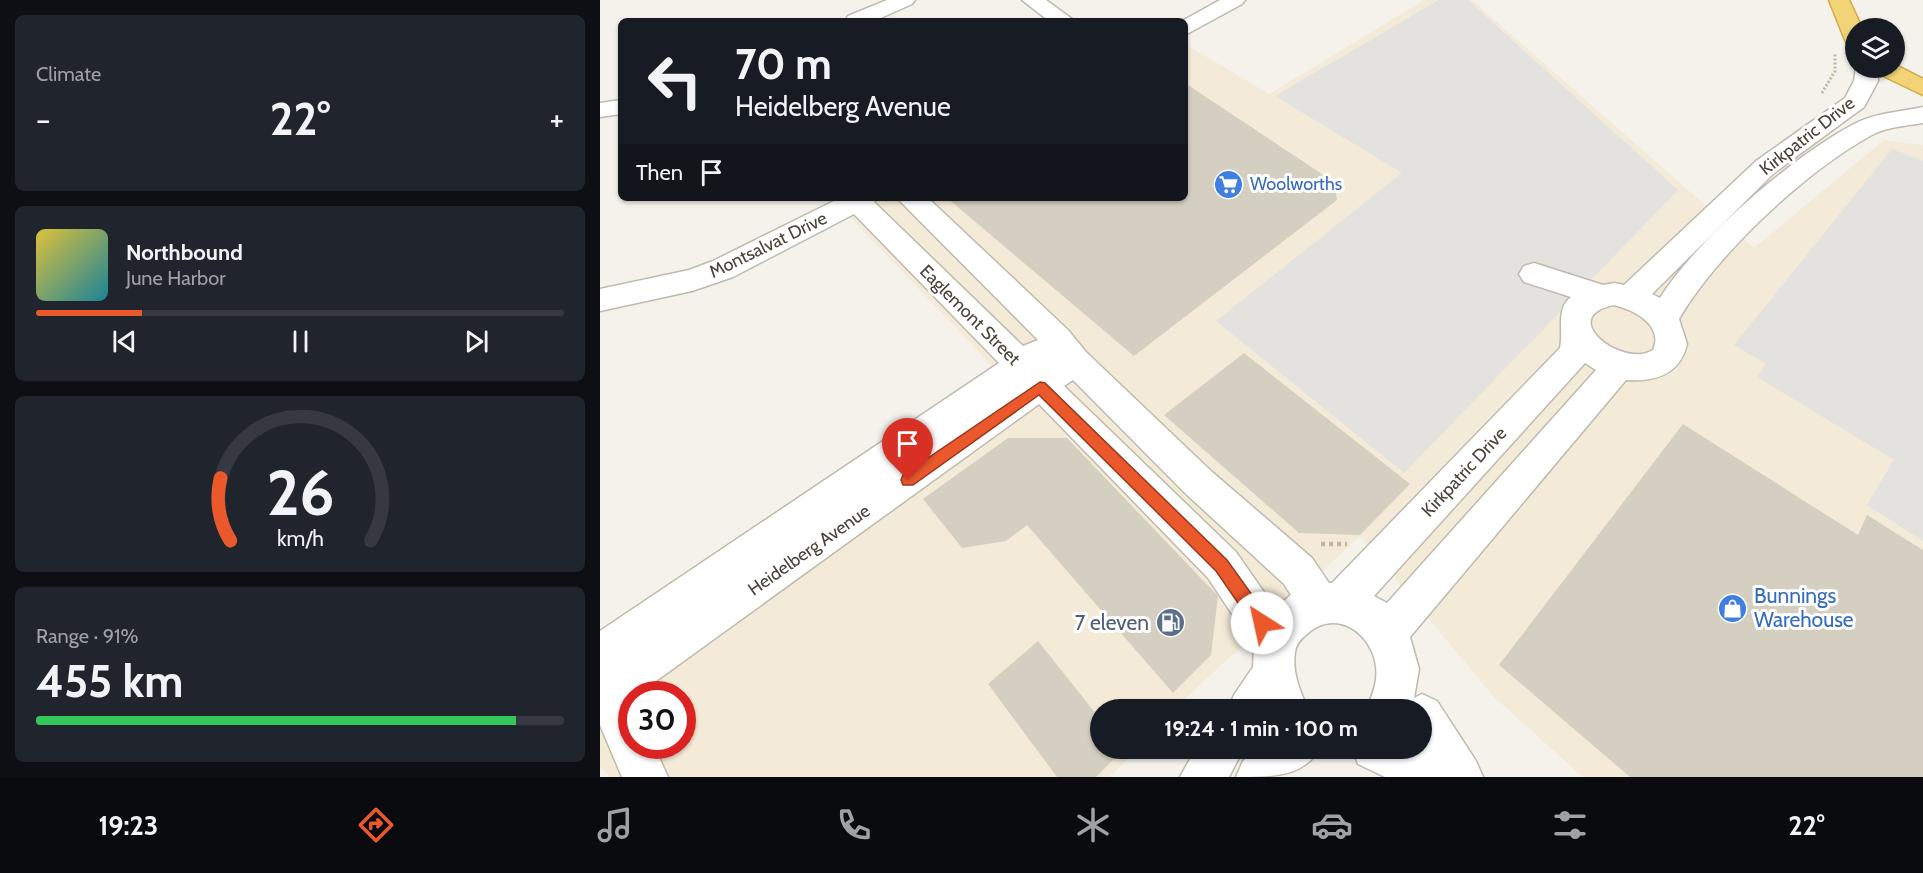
<!DOCTYPE html>
<html lang="en">
<head>
<meta charset="utf-8">
<style>
  :root { --surface:#171b24; --page:#20242c; --text:#f1f3f6; --muted:#9ea1a6; --line:#363941; --accent:#ea582c }
  body { margin:0; font-family:Cabin,sans-serif; background:var(--page); color:var(--text); height:100vh; display:flex; flex-direction:column; font-size:22px; white-space:nowrap }
  * { box-sizing:border-box; margin:0 }
  p { font-size:20px; color:var(--muted) }
  .icon { flex:none; width:33px; height:33px; fill:none; stroke:currentColor; stroke-width:2; stroke-linecap:round; stroke-linejoin:round }
  .map { position:relative; flex:1; overflow:hidden }
  .details { display:flex; flex-direction:column; gap:15px; padding:15px; background:#0d0f14; width:600px }
  .details>* { flex:none }
  .top-card { position:absolute; left:18px; top:18px; width:570px; height:183px; border-radius:9px; box-shadow:0 2px 4px #0004; background:#171b24; color:var(--text); overflow:hidden }
  .fabs { position:absolute; left:1245px; top:18px; display:grid; gap:12px }
  .fabs a { display:grid; place-items:center; width:60px; height:60px; border-radius:50%; background:var(--surface); box-shadow:0 2px 4px #0004; font-size:30px }
  .speed { position:absolute; left:18px; top:681px; display:flex; gap:12px; font-size:30px; font-weight:700; text-align:center }
  .speed>* { display:grid; place-content:center; width:78px; height:78px; border-radius:50%; background:var(--surface); box-shadow:0 2px 4px #0004; line-height:1 }
  .speed .limit { border:9px solid #d22; background:#fff; color:#111 }
  .pin { position:absolute; display:grid; place-items:center; width:51px; height:51px; color:#fff; margin:-62px -26px; border-radius:50% 50% 50% 0; rotate:-45deg; box-shadow:0 0 6px #0007 }
  .pin .icon { rotate:45deg }
  .me { position:absolute; width:66px; margin:-33px; rotate:325deg; stroke-linejoin:round; filter:drop-shadow(0 0 4px #0008) }
  .turn { display:flex; align-items:center; gap:21px; height:126px; padding:0 18px; font-size:27px }
  .turn .icon { width:78px; height:78px; stroke-width:2.5 }
  .turn b { display:block; font-size:42px; line-height:51px }
  .then { display:flex; align-items:center; height:57px; padding:0 18px; background:#0003; gap:12px; font-size:22px }
  .big { font-size:45px; font-weight:700; line-height:1.1 }
  .details .widget { flex:1; display:flex; flex-direction:column; justify-content:center; gap:9px; min-width:0; padding:0 21px; border-radius:9px; background:var(--page) }
  .details .dial { align-items:center; gap:0 }
  .dial svg { height:156px; overflow:visible; fill:none; stroke:var(--line); stroke-width:7; stroke-linecap:round; text-anchor:middle }
  .dial text { fill:var(--text); stroke:none }
  .song { display:flex; align-items:center; gap:18px }
  .cover { width:72px; height:72px; border-radius:9px; background:linear-gradient(135deg,hsl(50 70% 55%),hsl(190 70% 35%)) }
  .played { height:6px; border-radius:3px; background:linear-gradient(90deg,var(--accent) 20%,var(--line) 20%) }
  .keys { display:flex; justify-content:space-around; direction:ltr }
  .heat { display:flex; justify-content:space-between; align-items:center; font-size:33px; direction:ltr }
  .charge { height:9px; border-radius:4px; background:linear-gradient(90deg,#34c759 91%,var(--line) 0) }
  .trip { position:absolute; left:490px; top:699px; width:342px; height:60px; border-radius:30px; background:var(--surface); box-shadow:0 2px 4px #0004; font-weight:700; line-height:60px; text-align:center }
  .menu { display:flex; height:96px; justify-content:space-around; align-items:center; background:#090b0e; color:var(--muted) }
  .menu .icon { width:42px; height:42px }
  .menu .on { color:var(--accent) }
  .menu b { font-size:27px; color:var(--text) }
  main { display:flex; flex:1; min-height:0 }
  .map>svg:first-child { display:block }
  .commercial { fill:#f4ead8; fill-rule:evenodd }
  .parking { fill:#e3e2df }
  .building { fill:#d5cfc1 }
  .lines { fill:none; stroke-linecap:round; stroke-linejoin:round }
  .minor-casing { stroke:#bfbaae; stroke-width:3 }
  .highway-casing { stroke:#d2aa47; stroke-width:3 }
  .path-far1 { stroke:#c0b7a0; stroke-width:3; stroke-dasharray:2 2; stroke-linecap:butt }
  .path { stroke:#c0b7a0; stroke-width:4.5; stroke-dasharray:4 4; stroke-linecap:butt }
  .minor { fill:#fff; fill-rule:evenodd }
  .highway { fill:#f3d377; fill-rule:evenodd }
  .route { fill:#ea582c; stroke:#98391d; stroke-width:1.5 }
  .labels { text-anchor:middle; stroke-width:6; stroke-linejoin:round; paint-order:stroke }
  .street-label { font-size:18px; fill:#484339; stroke:#fff }
  .shop-label { font-size:18px; fill:#366cbe; stroke:#fff; text-anchor:start }
  .near-shop-label { font-size:21px; fill:#366cbe; stroke:#fff; text-anchor:start }
  .near-service-label { font-size:21px; fill:#4e5e75; stroke:#fff; text-anchor:end }
</style>
</head>
<body>
<main>
<section class="details">
<div class="widget"><p>Climate</p>
<div class="heat"><a>−</a><b class="big">22°</b><a>+</a></div>
</div>
<div class="widget">
<div class="song"><i class="cover"></i><div><b>Northbound</b><p>June Harbor</p></div></div>
<div class="played"></div>
<div class="keys"><svg class="icon" aria-label="previous" viewBox="0 0 24 24"><path d="M18 5L8 12l10 7zM5 5v14"/></svg><svg class="icon" aria-label="pause" viewBox="0 0 24 24"><path d="M8 5v14M16 5v14"/></svg><svg class="icon" aria-label="next" viewBox="0 0 24 24"><path d="M6 5l10 7-10 7zM19 5v14"/></svg></div>
</div>
<div class="widget dial"><svg viewBox="0 0 100 80">
<path d="M14 69A42 42 0 1 1 86 69"/>
<path d="M14 69A42 42 0 0 1 9 37" stroke="#ea582c"/>
<text x="50" y="56" font-size="32" font-weight="700">26</text>
<text x="50" y="72" font-size="11">km/h</text>
</svg></div>
<div class="widget"><p>Range · 91%</p><b class="big">455 km</b><div class="charge"></div></div>
</section>
<div class="map">
<svg width="1323" height="777" viewBox="0 0 1323 777">
  <rect width="100%" height="100%" fill="#f4f2eb"/>
  <path class="commercial" d="M 824,0 L 872,0 L 1154,248 L 1284,140 L 1323,145 L 1323,777 L 983,777 L 894,697 L 760,536 L 574,709 L 501,710 L 501,748 L 537,749 L 510,777 L 10,777 L 0,767 L 0,680 L 417,392 L 237,203 L 247,198 L 585,198 L 585,44 L 669,94 ZM 32,694 L 82,694 L 82,746 L 32,746 Z"/>
  <g class="parking">
    <polygon points="839,0 868,0 1078,190 804,473 616,321 802,173 675,96"/>
    <polygon points="1292,149 1323,161 1323,541 1267,505 1294,460 1157,377 1166,364 1134,345"/>
  </g>
  <g class="building">
    <polygon points="585,83 734,182 737,200 534,356 347,198 585,198"/>
    <polygon points="644,353 810,484 760,535 699,533 564,415"/>
    <polygon points="1083,424 1258,535 1267,515 1323,550 1323,777 1030,777 899,665"/>
    <polygon points="408,438 467,438 618,596 611,655 573,693 427,525 406,541 362,548 323,499"/>
    <polygon points="438,641 501,720 501,748 525,748 496,777 457,777 388,684"/>
  </g>
  <g class="lines">
    <defs>
      <g id="minor">
        <polygon points="287,0 315,0 312,4 274,21 245,21 248,16"/>
        <polygon points="422,0 446,0 475,21 449,21"/>
        <polygon points="620,0 645,0 642,4 585,35 585,21 582,21"/>
        <path d="M 1256,67 L 1278,68 L 1278,81 L 1264,107 L 1174,173 L 1052,294 L 1060,298 C 1097,239 1191,158 1252,125 C 1273,113 1300,112 1323,107 L 1323,123 C 1306,126 1285,127 1270,136 C 1204,173 1117,254 1079,319 L 1087,344 C 1080,375 1055,382 1026,380 L 810,637 L 819,669 L 814,698 L 822,694 L 837,701 L 876,761 L 883,777 L 785,777 L 758,764 L 752,748 L 822,748 L 822,710 L 766,710 C 770,700 775,690 776,679 C 781,641 740,604 707,634 C 701,639 696,644 695,652 C 692,674 700,690 708,710 L 628,710 L 634,695 L 653,667 L 654,647 L 608,578 L 439,404 L 38,694 L 32,694 L 32,746 L 54,746 L 68,777 L 22,777 L 0,725 L 0,631 L 399,363 L 254,214 L 133,277 L 92,291 L 0,311 L 0,289 L 89,270 L 113,261 L 240,198 L 277,198 L 274,202 L 423,346 L 438,340 L 297,198 L 328,198 L 468,330 L 486,352 L 611,471 L 712,558 L 729,583 L 732,583 L 960,348 C 964,330 955,310 971,297 L 924,282 L 919,274 L 924,266 L 934,263 L 1003,285 L 1014,283 L 1024,285 L 1156,161 L 1245,98 L 1254,81 ZM 1014,305 C 1034,310 1064,325 1053,350 C 1023,369 955,317 1014,305 ZM 985,363 L 996,370 L 787,603 L 774,596 ZM 473,380 L 585,493 L 684,584 L 691,595 L 675,608 L 636,552 L 464,386 Z"/>
        <polygon points="21,100 21,114 0,117 0,103"/>
        <polygon points="596,748 644,748 629,777 580,777"/>
        <path d="M 660,748 L 720,748 C 704,777 672,777 636,777 L 643,761 Z"/>
      </g>
      <g id="highway">
        <polygon points="1229,0 1249,0 1262,28 1256,28 1256,47 1248,45 1245,40"/>
        <polygon points="1294,64 1323,79 1323,95 1277,73 1273,68 1294,68"/>
      </g>
    </defs>
    <use href="#minor" class="minor-casing"/>
    <use href="#highway" class="highway-casing"/>
    <polyline class="path-far1" points="1222,93 1235,71 1235,53"/>
    <polyline class="path" points="721,544 747,544"/>
    <use href="#minor" class="minor"/>
    <use href="#highway" class="highway"/>
  </g>
  <polygon class="route" points="440,382 445,383 627,560 668,617 670,623 668,629 662,631 656,629 616,571 439,395 313,485 303,485 301,480 303,475"/>
  <defs>
    <symbol id="supermarket-disc" viewBox="-11 -11 22 22"><circle r="9.5" fill="#3f7fe0" stroke="#fff"/><path d="M-6-5.5h2.5l.6 2H6L4.5 2H-2.5L-4.4-4H-6ZM-1.5 3.2a1.3 1.3 0 1 0 .1 0ZM3 3.2a1.3 1.3 0 1 0 .1 0Z" fill="#fff"/></symbol>
    <symbol id="shop-disc" viewBox="-11 -11 22 22"><circle r="9.5" fill="#3f7fe0" stroke="#fff"/><path d="M-5-2.5h2.3a2.7 3.5 0 0 1 5.4 0H5L5.5 6h-11ZM-1.5-2.5h3a1.5 2.3 0 0 0-3 0Z" fill="#fff"/></symbol>
    <symbol id="fuel-disc" viewBox="-11 -11 22 22"><circle r="9.5" fill="#5c6f8a" stroke="#fff"/><path d="M-5.5-6h7V0h2V4h1.3V-2.5L3-4.5l.8-.8L6-3V5H2.5V1h-1V6h-7ZM-4.2-4.7v3.2H.2V-4.7Z" fill="#fff"/></symbol>
  </defs>
  <g fill-rule="evenodd">
    <use href="#supermarket-disc" x="612" y="168" width="33" height="33"/>
    <use href="#shop-disc" x="1116" y="592" width="33" height="33"/>
    <use href="#fuel-disc" x="554" y="606" width="33" height="33"/>
  </g>
  <g class="labels">
    <g class="street-label">
      <text transform="translate(1207 136) rotate(-38)" y="6">Kirkpatric Drive</text>
      <text transform="translate(168 245) rotate(-26)" y="6">Montsalvat Drive</text>
      <text transform="translate(370 315) rotate(45)" y="6">Eaglemont Street</text>
      <text transform="translate(864 472) rotate(-47)" y="6">Kirkpatric Drive</text>
      <text transform="translate(209 550) rotate(-35)" y="6">Heidelberg Avenue</text>
    </g>
    <g class="shop-label">
      <text x="650" y="190">Woolworths</text>
    </g>
    <g class="near-shop-label">
      <text x="1154" y="603">Bunnings<tspan x="1154" dy="24">Warehouse</tspan></text>
    </g>
    <g class="near-service-label">
      <text x="549" y="630">7 eleven</text>
    </g>
  </g>
</svg>
<div class="fabs">
<a><svg class="icon" aria-label="layers" viewBox="0 0 24 24"><path d="M12 4l9 5-9 5-9-5zM3 14l9 5 9-5"/></svg></a>
</div>
<div class="speed"><div class="limit">30</div></div>
<div class="pin" style="left:308px;top:480px;background:#d93025"><svg class="icon" aria-label="arrive" viewBox="0 0 24 24"><path d="M6 21V4h12l-3 4 3 4H6"/></svg></div>
<svg class="me" style="left:662px;top:623px" viewBox="-20 -20 40 40"><circle r="19" fill="#fff"/><path d="M0-13L10 11 0 6-10 11z" fill="#ea582c"/></svg>
<div class="trip">19:24 · 1 min · 100 m</div>
<div class="top-card">
<div class="turn"><svg class="icon" aria-label="left" viewBox="0 0 24 24"><path d="M17 20v-9H6M10 6l-5 5 5 5"/></svg><div><b>70 m</b>Heidelberg Avenue</div></div>
<div class="then">Then<svg class="icon" aria-label="arrive" viewBox="0 0 24 24"><path d="M6 21V4h12l-3 4 3 4H6"/></svg></div>
</div>
</div>
</main>
<nav class="menu">
<b>19:23</b>
<svg class="icon on" aria-label="directions" viewBox="0 0 24 24"><path d="M12 3l9 9-9 9-9-9zM9 14v-3h6M13 9l2 2-2 2"/></svg>
<svg class="icon" aria-label="music" viewBox="0 0 24 24"><path d="M9 18V5l10-2v13"/><circle cx="6" cy="18" r="3"/><circle cx="16" cy="16" r="3"/></svg>
<svg class="icon" aria-label="phone" viewBox="0 0 24 24"><path d="M5 4h4l2 5-3 2q2 4 5 5l2-3 5 2v4C11 20 4 13 5 4z"/></svg>
<svg class="icon" aria-label="climate" viewBox="0 0 24 24"><path d="M12 3v18M4 7l16 10M4 17L20 7"/></svg>
<svg class="icon" aria-label="car" viewBox="0 0 24 24"><path d="M5 17H2v-5l4-1 3-4h7l3 4 3 1v5h-3M9 17h6M6 11h13"/><circle cx="7" cy="17" r="2"/><circle cx="17" cy="17" r="2"/></svg>
<svg class="icon" aria-label="filters" viewBox="0 0 24 24"><path d="M4 7h16M4 17h16"/><circle cx="9" cy="7" r="2"/><circle cx="15" cy="17" r="2"/></svg>
<b>22°</b>
</nav>
</body>
</html>
